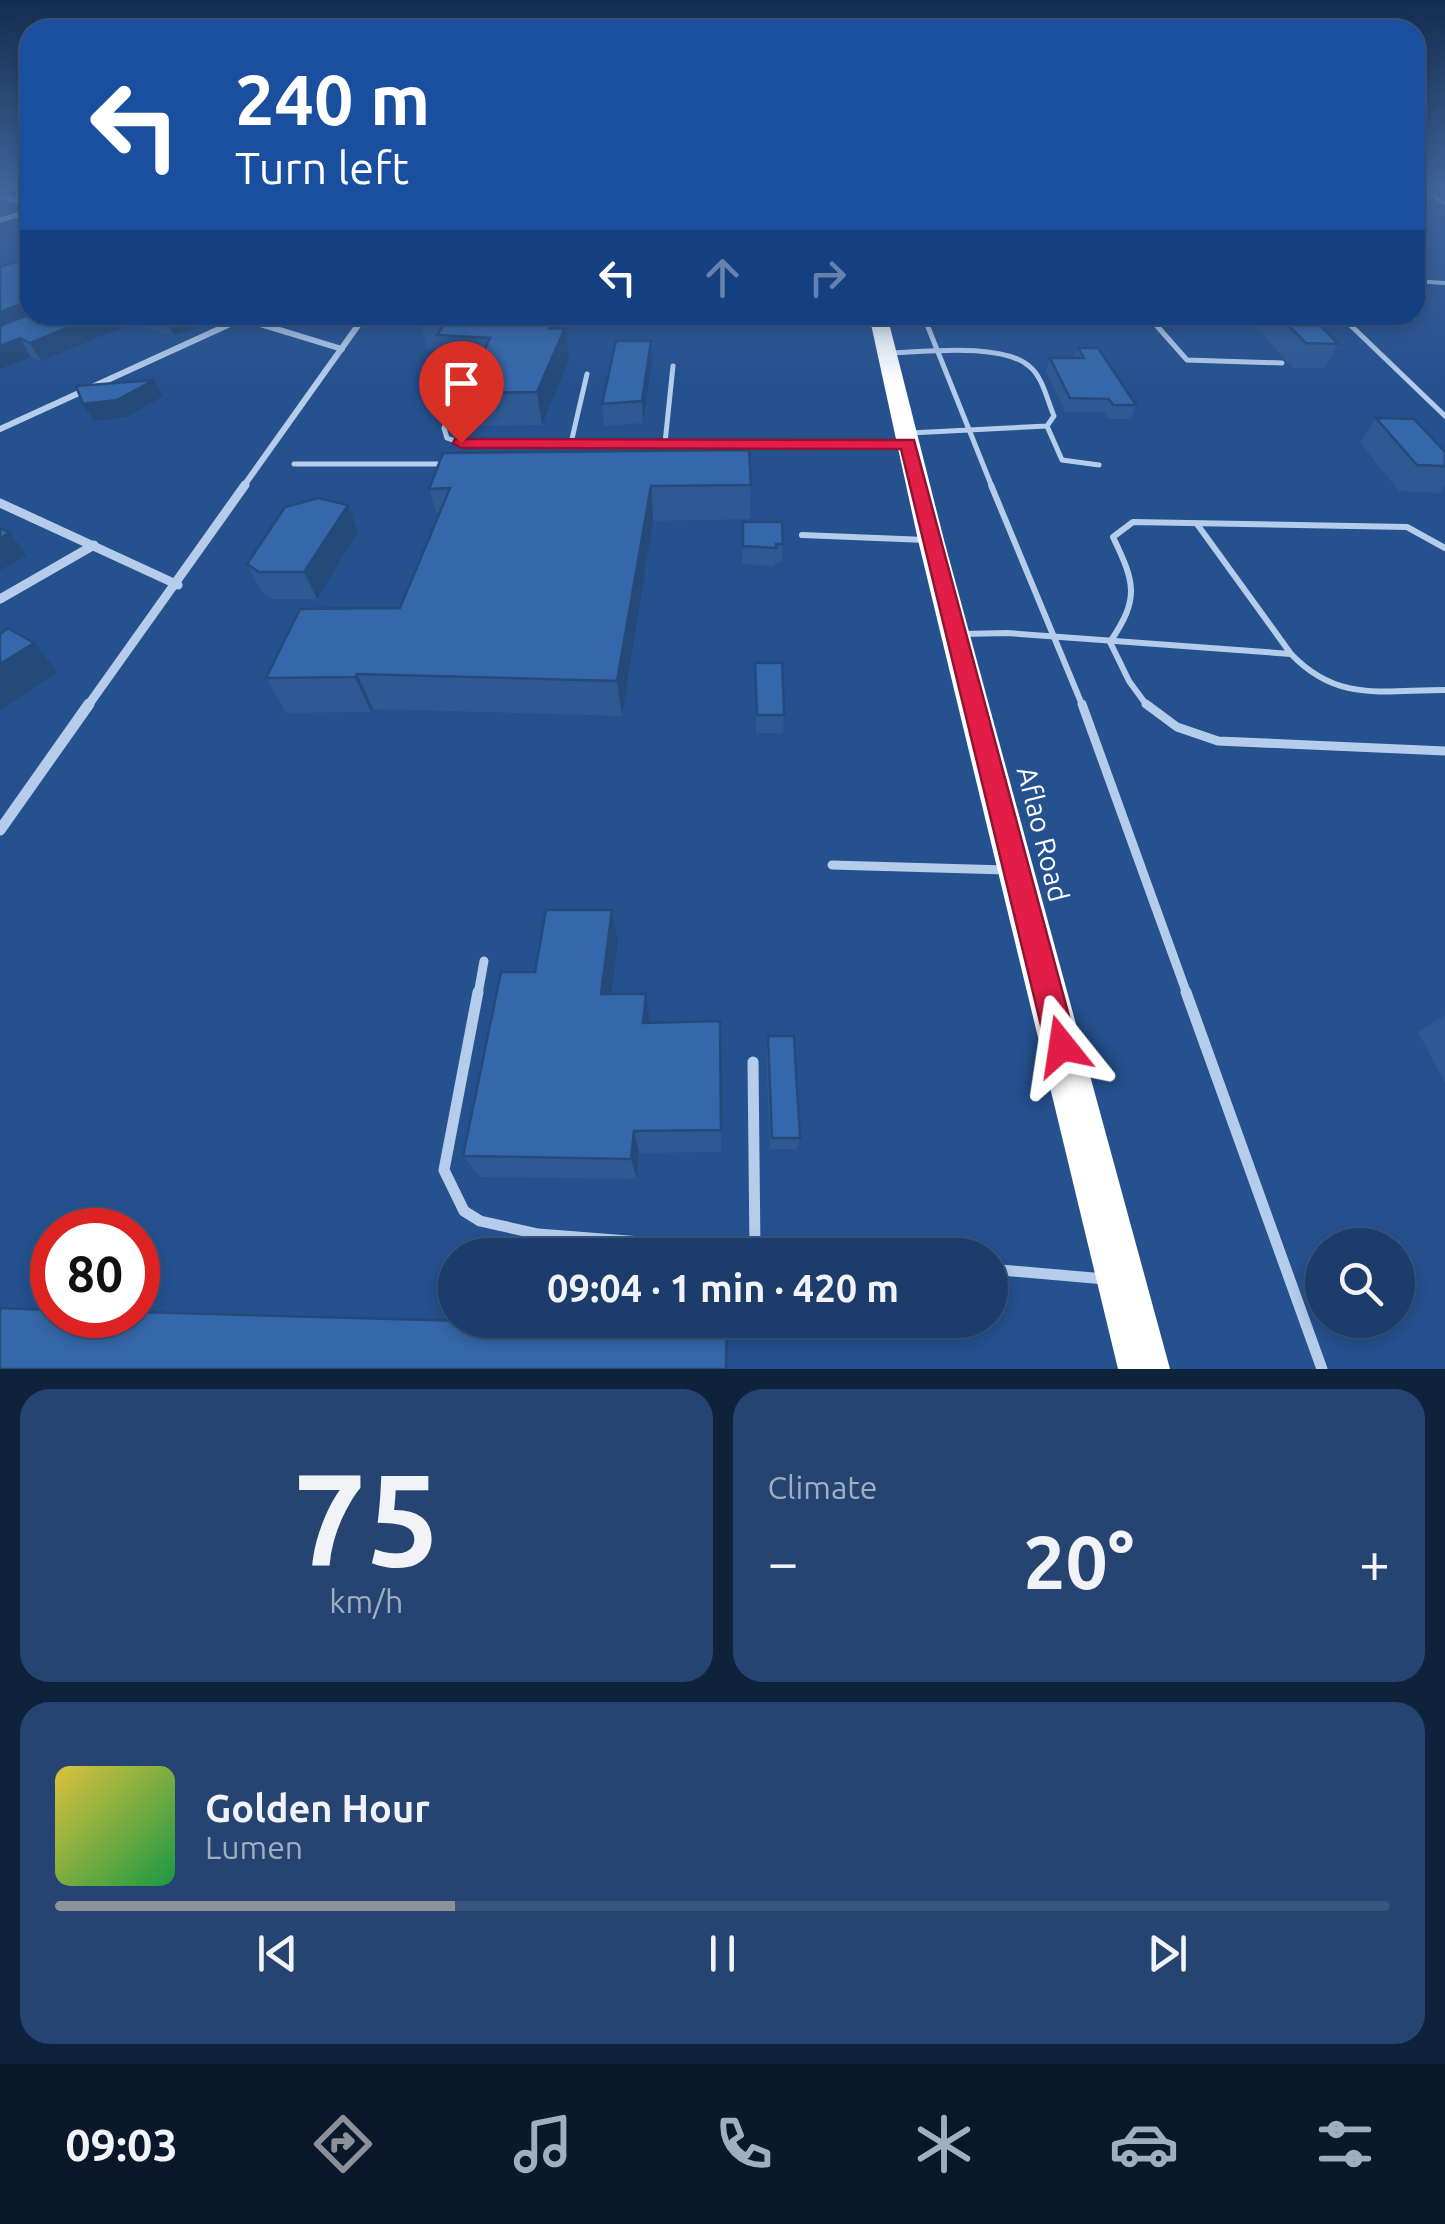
<!DOCTYPE html>
<html lang="en">
<head>
<meta charset="utf-8">
<style>
  :root { --surface:#1c3d6b; --page:#254471; --text:#f1f3f6; --muted:#a0aec1; --line:#3a567e; --accent:#8c9099 }
  body { margin:0; font-family:Ubuntu,sans-serif; background:var(--page); color:var(--text); height:100vh; display:flex; flex-direction:column; font-size:38px; white-space:nowrap }
  * { box-sizing:border-box; margin:0 }
  p { font-size:32px; color:var(--muted) }
  .icon { flex:none; width:55px; height:55px; fill:none; stroke:currentColor; stroke-width:2; stroke-linecap:round; stroke-linejoin:round }
  .map { position:relative; height:1369px; overflow:hidden }
  .details { display:flex; flex-direction:column; gap:20px; padding:20px; background:#0f223b; flex:1 }
  .details>* { flex:none }
  .banner { position:absolute; left:20px; top:20px; width:1405px; height:305px; border-radius:30px; box-shadow:0 5px 15px #0003,0 0 0 2px var(--line); background:#1a4fa0; color:#fff; overflow:hidden }
  .tools { position:absolute; left:1305px; top:1228px; display:grid; gap:20px }
  .tools a { display:grid; place-items:center; width:110px; height:110px; border-radius:50%; background:var(--surface); box-shadow:0 5px 15px #0003,0 0 0 2px var(--line); font-size:50px }
  .speed { position:absolute; left:30px; top:1208px; display:flex; gap:20px; font-size:50px; font-weight:700; text-align:center }
  .speed>* { display:grid; place-content:center; width:130px; height:130px; border-radius:50%; background:var(--surface); box-shadow:0 5px 15px #0003,0 0 0 2px var(--line); line-height:1 }
  .speed .limit { border:15px solid #d22; background:#fff; color:#111 }
  .pin { position:absolute; display:grid; place-items:center; width:85px; height:85px; color:#fff; margin:-102px -42px; border-radius:50% 50% 50% 0; rotate:-45deg; box-shadow:0 0 10px #0007 }
  .pin .icon { rotate:45deg }
  .me { position:absolute; width:110px; margin:-55px; rotate:345deg; stroke-linejoin:round; filter:drop-shadow(0 0 8px #0008) }
  .turn { display:flex; align-items:center; gap:35px; height:210px; padding:0 50px; font-size:45px }
  .turn .icon { width:130px; height:130px; stroke-width:2.5 }
  .turn b { display:block; font-size:70px; line-height:85px }
  .lanes { display:flex; align-items:center; height:95px; padding:0 50px; background:#0003; justify-content:center; gap:50px; direction:ltr }
  .lanes .off { opacity:.35 }
  .big { font-size:75px; font-weight:700; line-height:1.1 }
  .details .widget { flex:1; display:flex; flex-direction:column; justify-content:center; gap:15px; min-width:0; padding:0 35px; border-radius:30px; background:var(--page) }
  .details .dial { align-items:center; gap:0 }
  .dial b { font-size:130px; line-height:1 }
  .song { display:flex; align-items:center; gap:30px }
  .cover { width:120px; height:120px; border-radius:15px; background:linear-gradient(135deg,hsl(50 70% 55%),hsl(140 70% 35%)) }
  .played { height:10px; border-radius:5px; background:linear-gradient(90deg,var(--accent) 30%,var(--line) 30%) }
  .keys { display:flex; justify-content:space-around; direction:ltr }
  .heat { display:flex; justify-content:space-between; align-items:center; font-size:55px; direction:ltr }
  .details .tiles { flex:1; display:grid; gap:20px; grid-template-columns:1fr 1fr }
  .widget:last-child { grid-column:span 2 }
  .trip { position:absolute; left:438px; top:1238px; width:570px; height:100px; border-radius:50px; background:var(--surface); box-shadow:0 5px 15px #0003,0 0 0 2px var(--line); font-weight:700; line-height:100px; text-align:center }
  .menu { display:flex; height:160px; justify-content:space-around; align-items:center; background:#0b182b; color:var(--muted) }
  .menu .icon { width:70px; height:70px }
  .menu .selected { color:var(--accent) }
  .menu b { font-size:45px; color:var(--text) }
  .map>svg:first-child { display:block }
  .lines { fill:none; stroke-linecap:round; stroke-linejoin:round }
  .lane-far4 { stroke:#b5cdeb; stroke-width:4 }
  .lane-far3 { stroke:#b5cdeb; stroke-width:5 }
  .lane-far2 { stroke:#b5cdeb; stroke-width:6 }
  .lane-far1 { stroke:#b5cdeb; stroke-width:9 }
  .lane { stroke:#b5cdeb; stroke-width:11 }
  .street-far3 { stroke:#b5cdeb; stroke-width:5 }
  .street-far2 { stroke:#b5cdeb; stroke-width:6 }
  .street-far1 { stroke:#b5cdeb; stroke-width:9 }
  .street { stroke:#b5cdeb; stroke-width:11 }
  .highway { fill:#fff; fill-rule:evenodd }
  .wall { fill:#2e5993 }
  .shaded-wall { fill:#254978 }
  .building { fill:#3568ab; stroke:#254978; stroke-width:2.5 }
  .route { fill:#e11d48; stroke:#92132f; stroke-width:2.5 }
  .labels { text-anchor:middle; stroke-width:10; stroke-linejoin:round; paint-order:stroke }
  .street-label { font-size:28px; fill:#fff; stroke:#25518f }
</style>
</head>
<body>
<div class="map">
<svg width="1445" height="1369" viewBox="0 0 1445 1369">
  <rect width="100%" height="100%" fill="#25518f"/>
  <g class="lines">
    <g class="lane-far4">
      <polyline points="1424,190 1445,203"/>
      <polyline points="1415,281 1445,283"/>
      <polyline points="923,315 925,320"/>
      <polyline points="1107,315 1268,317"/>
      <polyline points="1147,315 1151,320"/>
      <polyline points="1302,317 1345,320"/>
    </g>
    <g class="lane-far3">
      <polyline points="924,317 992,487"/>
      <polyline points="1149,317 1187,360 1282,363"/>
      <polyline points="1342,317 1445,416"/>
      <path d="M 887,353 C 923,352 1001,342 1029,366 C 1043,377 1047,400 1054,416 L 1047,426 L 910,433"/>
      <polyline points="465,378 444,428 447,438 461,443 906,444"/>
      <polyline points="1047,426 1062,460 1099,465"/>
      <polyline points="571,443 587,374"/>
      <polyline points="665,443 673,366"/>
      <polyline points="294,464 447,464"/>
    </g>
    <g class="lane-far2">
      <polyline points="991,485 1083,707"/>
      <polyline points="802,535 926,540"/>
      <polyline points="962,634 1007,633 1291,654 1197,524"/>
      <path d="M 1291,654 C 1338,703 1383,690 1445,690"/>
      <path d="M 1148,707 L 1129,681 L 1110,642 C 1140,598 1135,583 1113,537 L 1133,522 L 1407,527 L 1445,548"/>
    </g>
    <g class="lane-far1">
      <polyline points="1082,704 1187,994"/>
      <polyline points="1146,704 1177,727 1218,741 1445,751"/>
      <polyline points="832,865 1006,870"/>
      <polyline points="478,994 484,961"/>
    </g>
    <g class="lane">
      <polyline points="478,992 444,1170 464,1211 480,1221 538,1234 809,1255"/>
      <polyline points="1186,992 1322,1369"/>
      <polyline points="753,1062 755,1251"/>
      <polyline points="990,1269 1105,1279"/>
    </g>
    <g class="street-far3">
      <polyline points="0,196 30,204"/>
      <polyline points="0,220 30,211"/>
      <polyline points="230,315 245,320"/>
      <polyline points="363,320 366,315"/>
    </g>
    <g class="street-far2">
      <polyline points="237,317 342,349"/>
      <polyline points="0,429 241,319"/>
      <polyline points="243,487 364,317"/>
    </g>
    <g class="street-far1">
      <polyline points="0,503 178,585"/>
      <polyline points="0,599 94,545"/>
      <polyline points="87,707 245,485"/>
    </g>
    <polyline class="street" points="0,830 89,704"/>
    <polygon class="highway" points="869,315 887,315 944,540 1170,1369 1118,1369 918,540"/>
  </g>
  <g class="wall">
    <polygon points="30,315 212,315 215,320 174,336 131,324 41,361 31,357 0,369"/>
    <polygon points="274,315 318,315 304,323"/>
    <polygon points="567,315 563,328 569,360 542,425 472,426 464,393 475,369 445,367 441,349 427,349 419,318"/>
    <polygon points="1260,315 1310,315 1338,344 1325,368 1293,368 1255,326"/>
    <polygon points="651,341 652,362 643,423 604,426 602,404"/>
    <polygon points="1078,348 1136,405 1131,419 1108,419 1104,412 1065,412 1046,371 1050,358 1074,358"/>
    <polygon points="1376,418 1445,452 1445,485 1439,493 1399,491 1360,443"/>
    <polygon points="751,485 750,519 653,521 622,716 373,709 371,712 286,713 266,678 400,608 438,518 429,489"/>
    <polygon points="743,522 783,544 782,562 775,562 775,566 742,564"/>
    <polygon points="358,532 317,599 273,599 261,591 247,564"/>
    <polygon points="755,663 784,715 783,733 756,733"/>
    <polygon points="612,910 618,941 611,994 650,1022 720,1021 721,1152 639,1153 637,1179 480,1177 463,1156 535,972"/>
    <polygon points="1445,1015 1445,1083 1418,1032"/>
    <polygon points="768,1036 800,1138 797,1149 770,1149 766,1050"/>
    <polygon points="645,1320 792,1320 789,1328 645,1326"/>
  </g>
  <g class="shaded-wall">
    <polygon points="30,300 30,315 0,334 0,312"/>
    <polygon points="100,315 127,315 131,324 41,361 30,343"/>
    <polygon points="175,315 212,315 215,320 174,336 166,319"/>
    <polygon points="301,315 318,315 304,323"/>
    <polygon points="553,315 567,315 560,339 565,328 569,360 542,425 537,392 549,329"/>
    <polygon points="20,338 31,357 0,369 0,346"/>
    <polygon points="651,341 652,362 643,423 642,401"/>
    <polygon points="154,380 163,396 127,417 94,421 83,404"/>
    <polygon points="651,486 653,521 622,716 617,681"/>
    <polygon points="348,505 358,532 317,599 304,572"/>
    <polygon points="10,533 27,556 0,570 0,538"/>
    <polygon points="34,643 58,672 0,710 0,664"/>
    <polygon points="357,674 373,709 371,712 355,677"/>
    <polygon points="612,910 618,941 608,1021 601,994"/>
    <polygon points="646,994 650,1022 643,1023"/>
    <polygon points="634,1131 639,1153 637,1179 631,1159"/>
  </g>
  <g class="building">
    <polygon points="30,257 30,300 0,312 0,267"/>
    <polygon points="30,314 30,315 100,315 30,343 20,338 0,346 0,326"/>
    <polygon points="153,315 175,315 166,319"/>
    <polygon points="420,315 553,315 549,329 565,328 537,392 464,393 490,338 437,335 450,316 419,318"/>
    <polygon points="1278,315 1310,315 1338,344 1306,343"/>
    <polygon points="616,341 651,341 642,401 602,404"/>
    <polygon points="1078,348 1098,348 1136,405 1113,405 1109,399 1070,398 1050,358 1084,358"/>
    <polygon points="154,380 117,400 83,404 76,386"/>
    <polygon points="1376,418 1414,419 1445,452 1445,466 1417,465"/>
    <polygon points="749,450 751,485 651,486 617,681 357,674 355,677 266,678 300,609 400,608 450,488 429,489 443,453"/>
    <polygon points="318,498 348,505 304,572 259,572 247,564 285,507"/>
    <polygon points="743,522 782,522 783,544 776,544 776,548 743,546"/>
    <polygon points="0,528 10,533 0,538"/>
    <polygon points="8,628 34,643 0,664 0,634"/>
    <polygon points="755,663 782,663 784,715 757,715"/>
    <polygon points="546,910 612,910 601,994 646,994 643,1023 720,1021 721,1130 634,1131 631,1159 463,1156 501,972 535,972"/>
    <polygon points="768,1036 794,1036 800,1138 772,1138"/>
    <polygon points="0,1308 52,1310 52,1315 138,1315 138,1312 645,1326 645,1320 727,1320 726,1369 0,1369"/>
  </g>
  <linearGradient id="sky" x2="0" y2="1"><stop stop-color="#142d4f"/><stop offset="0.5" stop-color="#40659b"/><stop offset="1" stop-color="#40659b" stop-opacity="0"/></linearGradient>
  <rect width="1445" height="382" fill="url(#sky)"/>
  <polygon class="route" points="455,439 914,440 1077,1046 1073,1057 1062,1062 1050,1057 1046,1046 901,449 461,448 453,443"/>
  <g class="labels">
    <g class="street-label">
      <text transform="translate(1043 834) rotate(76)" y="10">Aflao Road</text>
    </g>
  </g>
</svg>
<div class="tools">
<a><svg class="icon" aria-label="search" viewBox="0 0 24 24"><circle cx="10" cy="10" r="6"/><path d="M15 15l6 6"/></svg></a>
</div>
<div class="speed"><div class="limit">80</div></div>
<div class="pin" style="left:461px;top:443px;background:#d93025"><svg class="icon" aria-label="arrive" viewBox="0 0 24 24"><path d="M6 21V4h12l-3 4 3 4H6"/></svg></div>
<svg class="me" style="left:1062px;top:1046px" viewBox="-20 -20 40 40"><path d="M0-17L14 15 0 8-14 15z" fill="#e11d48" stroke="#fff" stroke-width="4"/></svg>
<div class="trip">09:04 · 1 min · 420 m</div>
<div class="banner">
<div class="turn"><svg class="icon" aria-label="left" viewBox="0 0 24 24"><path d="M17 20v-9H6M10 6l-5 5 5 5"/></svg><div><b>240 m</b>Turn left</div></div>
<div class="lanes"><svg class="icon" aria-label="left" viewBox="0 0 24 24"><path d="M17 20v-9H6M10 6l-5 5 5 5"/></svg><svg class="icon off" aria-label="ahead" viewBox="0 0 24 24"><path d="M12 20V5M6 11l6-6 6 6"/></svg><svg class="icon off" aria-label="right" viewBox="0 0 24 24"><path d="M7 20v-9h11M14 6l5 5-5 5"/></svg></div>
</div>
</div>
<section class="details">
<div class="tiles">
<div class="widget dial"><b>75</b><p>km/h</p></div>
<div class="widget"><p>Climate</p>
<div class="heat"><a>−</a><b class="big">20°</b><a>+</a></div>
</div>
<div class="widget">
<div class="song"><i class="cover"></i><div><b>Golden Hour</b><p>Lumen</p></div></div>
<div class="played"></div>
<div class="keys"><svg class="icon" aria-label="previous" viewBox="0 0 24 24"><path d="M18 5L8 12l10 7zM5 5v14"/></svg><svg class="icon" aria-label="pause" viewBox="0 0 24 24"><path d="M8 5v14M16 5v14"/></svg><svg class="icon" aria-label="next" viewBox="0 0 24 24"><path d="M6 5l10 7-10 7zM19 5v14"/></svg></div>
</div>
</div>
</section>
<nav class="menu">
<b>09:03</b>
<svg class="icon selected" aria-label="directions" viewBox="0 0 24 24"><path d="M12 3l9 9-9 9-9-9zM9 14v-3h6M13 9l2 2-2 2"/></svg>
<svg class="icon" aria-label="music" viewBox="0 0 24 24"><path d="M9 18V5l10-2v13"/><circle cx="6" cy="18" r="3"/><circle cx="16" cy="16" r="3"/></svg>
<svg class="icon" aria-label="phone" viewBox="0 0 24 24"><path d="M5 4h4l2 5-3 2q2 4 5 5l2-3 5 2v4C11 20 4 13 5 4z"/></svg>
<svg class="icon" aria-label="climate" viewBox="0 0 24 24"><path d="M12 3v18M4 7l16 10M4 17L20 7"/></svg>
<svg class="icon" aria-label="car" viewBox="0 0 24 24"><path d="M5 17H2v-5l4-1 3-4h7l3 4 3 1v5h-3M9 17h6M6 11h13"/><circle cx="7" cy="17" r="2"/><circle cx="17" cy="17" r="2"/></svg>
<svg class="icon" aria-label="filters" viewBox="0 0 24 24"><path d="M4 7h16M4 17h16"/><circle cx="9" cy="7" r="2"/><circle cx="15" cy="17" r="2"/></svg>
</nav>
</body>
</html>
